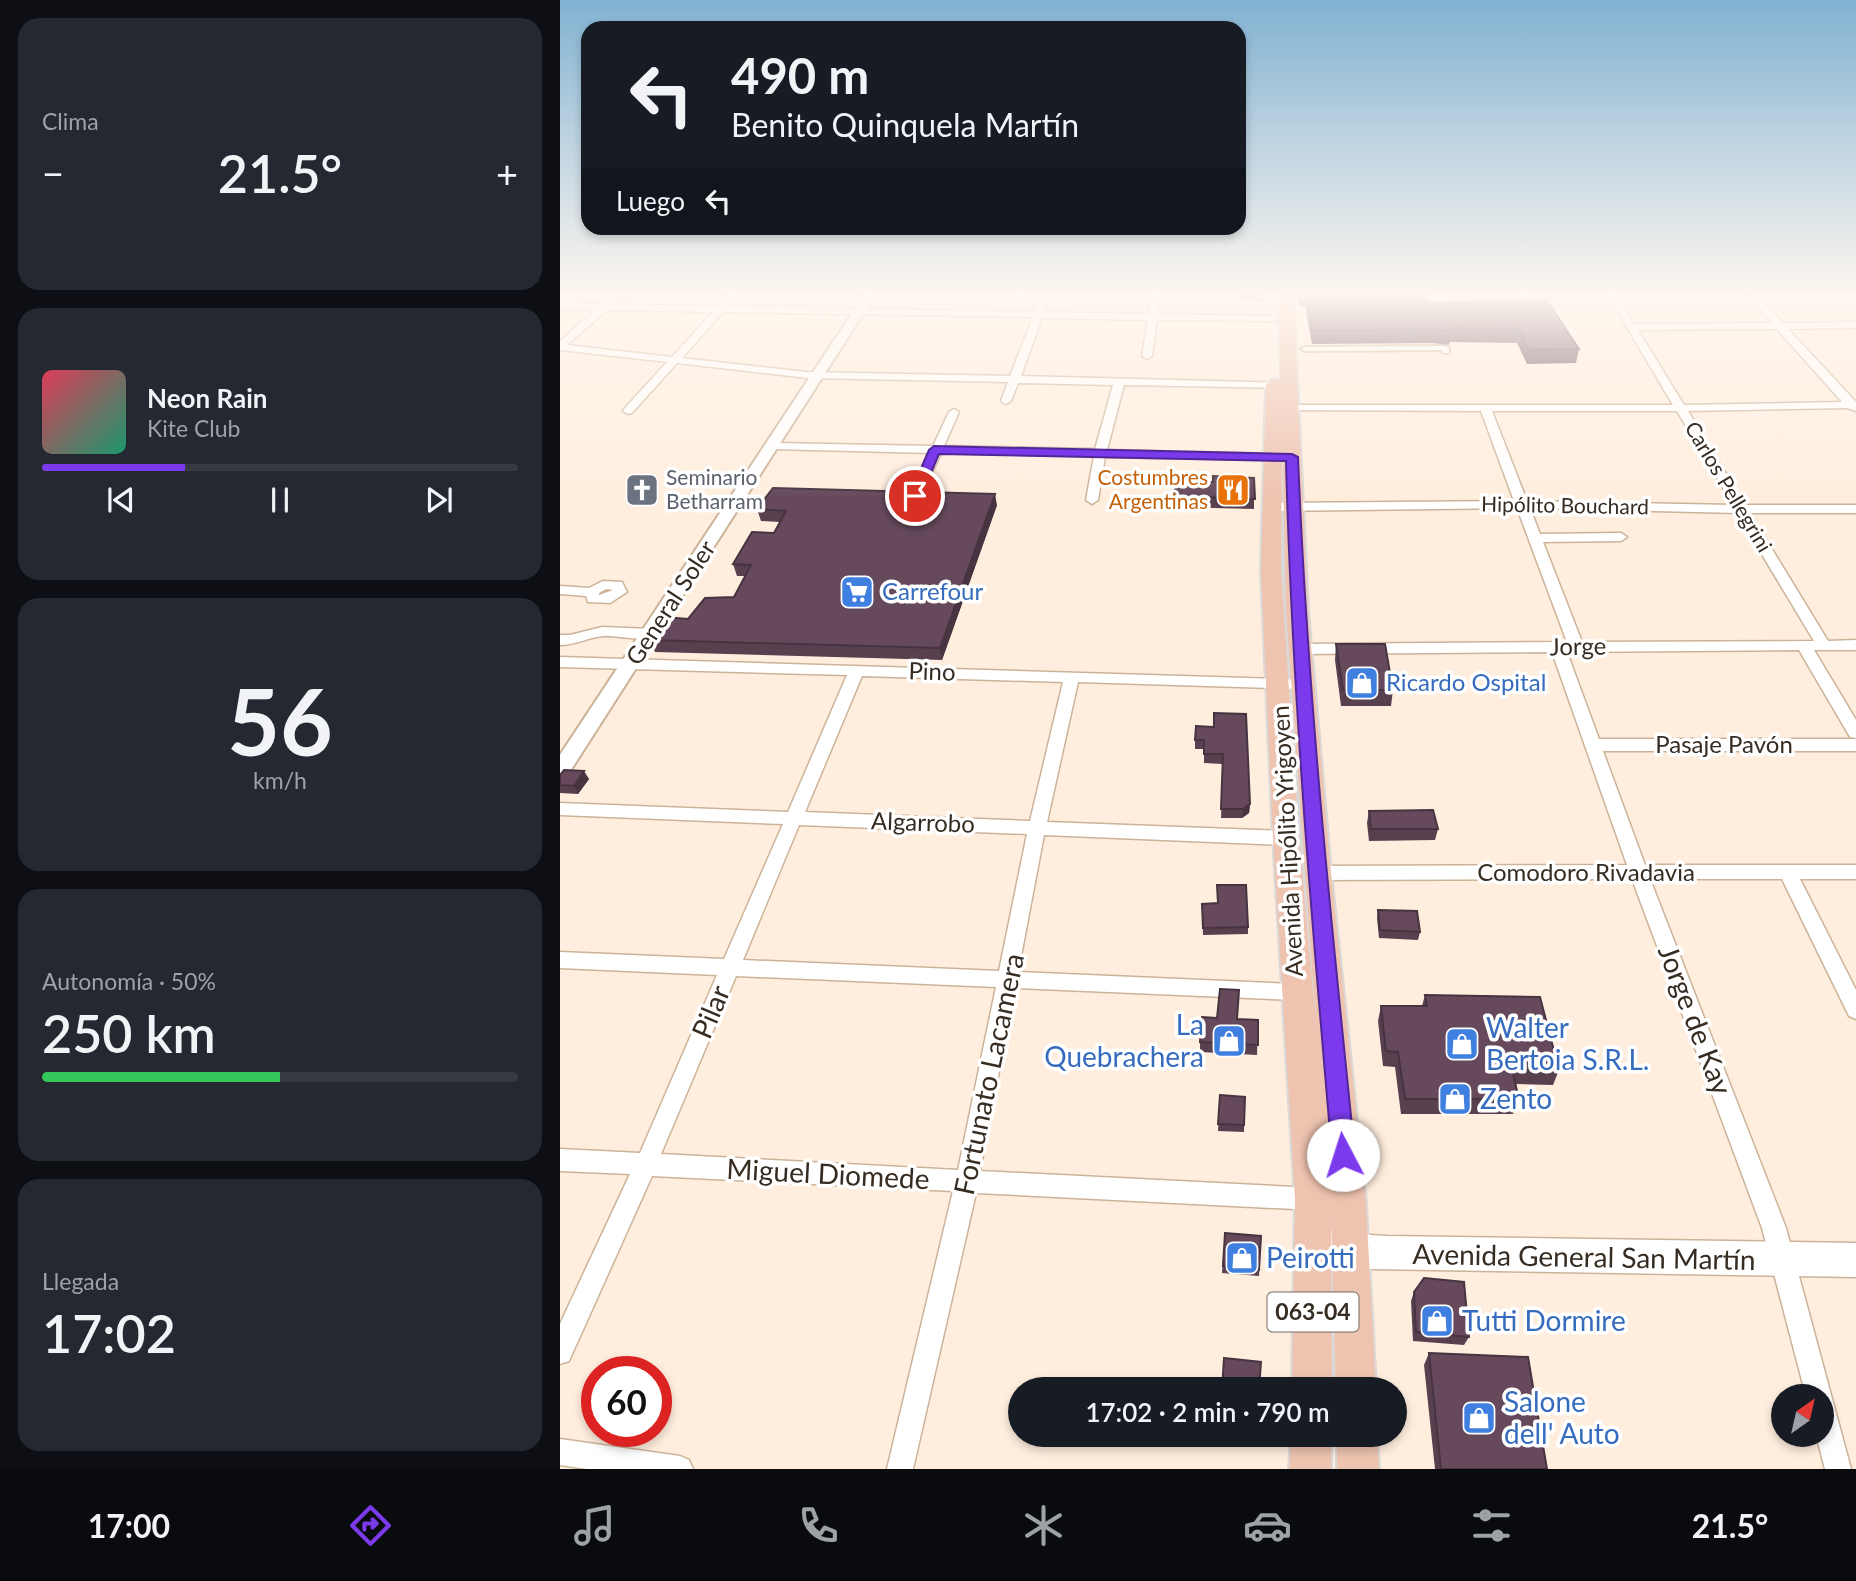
<!DOCTYPE html>
<html lang="es">
<head>
<meta charset="utf-8">
<style>
  :root { --surface:#171b24; --page:#242831; --text:#f1f3f6; --muted:#9ea1a6; --line:#363941; --accent:#7c3aed }
  body { margin:0; font-family:Lato,sans-serif; background:var(--page); color:var(--text); height:100vh; display:flex; flex-direction:column; font-size:26px; white-space:nowrap }
  * { box-sizing:border-box; margin:0 }
  p { font-size:23px; color:var(--muted) }
  .icon { flex:none; width:38px; height:38px; fill:none; stroke:currentColor; stroke-width:2; stroke-linecap:round; stroke-linejoin:round }
  .map { position:relative; flex:1; overflow:hidden }
  .details { display:flex; flex-direction:column; gap:18px; padding:18px; background:#0d0f14; width:560px }
  .details>* { flex:none }
  .guide { position:absolute; left:21px; top:21px; width:665px; height:214px; border-radius:21px; box-shadow:0 4px 10px #0003; background:#171b24; color:var(--text); overflow:hidden }
  .needle { width:46px; rotate:34deg }
  .fabs { position:absolute; left:1211px; top:1384px; display:grid; gap:14px }
  .fabs a { display:grid; place-items:center; width:63px; height:63px; border-radius:50%; background:var(--surface); box-shadow:0 4px 10px #0003; font-size:35px }
  .speed { position:absolute; left:21px; top:1356px; display:flex; gap:14px; font-size:35px; font-weight:700; text-align:center }
  .speed>* { display:grid; place-content:center; width:91px; height:91px; border-radius:50%; background:var(--surface); box-shadow:0 4px 10px #0003; line-height:1 }
  .speed .limit { border:10px solid #d22; background:#fff; color:#111 }
  .pin { position:absolute; display:grid; place-items:center; width:60px; height:60px; color:#fff; margin:-30px; border:4px solid #fff; border-radius:50%; box-shadow:0 2px 7px #0007 }
  .me { position:absolute; width:77px; margin:-38px; rotate:355deg; stroke-linejoin:round; filter:drop-shadow(0 0 5px #0008) }
  .turn { display:flex; align-items:center; gap:24px; height:147px; padding:0 35px; font-size:32px }
  .turn .icon { width:91px; height:91px; stroke-width:2.5 }
  .turn b { display:block; font-size:49px; line-height:60px }
  .then { display:flex; align-items:center; height:66px; padding:0 35px; background:#0003; gap:14px; font-size:26px }
  .big { font-size:52px; font-weight:600; line-height:1.1 }
  .details .card { flex:1; display:flex; flex-direction:column; justify-content:center; gap:10px; min-width:0; padding:0 24px; border-radius:21px; background:var(--page) }
  .details .dial { align-items:center; gap:0 }
  .dial b { font-size:91px; line-height:1 }
  .song { display:flex; align-items:center; gap:21px }
  .cover { width:84px; height:84px; border-radius:10px; background:linear-gradient(135deg,hsl(350 70% 55%),hsl(160 70% 35%)) }
  .played { height:7px; border-radius:4px; background:linear-gradient(90deg,var(--accent) 30%,var(--line) 30%) }
  .keys { display:flex; justify-content:space-around; direction:ltr }
  .heat { display:flex; justify-content:space-between; align-items:center; font-size:38px; direction:ltr }
  .charge { height:10px; border-radius:5px; background:linear-gradient(90deg,#34c759 50%,var(--line) 0) }
  .trip { position:absolute; left:448px; top:1377px; width:399px; height:70px; border-radius:35px; background:var(--surface); box-shadow:0 4px 10px #0003; font-weight:600; line-height:70px; text-align:center }
  .tabs { display:flex; height:112px; justify-content:space-around; align-items:center; background:#090b0e; color:var(--muted) }
  .tabs .icon { width:49px; height:49px }
  .tabs .on { color:var(--accent) }
  .tabs b { font-size:32px; color:var(--text) }
  main { display:flex; flex:1; min-height:0 }
  .map>svg:first-child { display:block }
  .lines { fill:none; stroke-linecap:round; stroke-linejoin:round }
  .pedestrian-casing { stroke:#ccb398; stroke-width:4 }
  .minor-casing { stroke:#ccb398; stroke-width:3 }
  .tertiary-casing { stroke:#ccb398; stroke-width:4 }
  .secondary-casing { stroke:#ccb398; stroke-width:3 }
  .primary-casing { stroke:#dbd9d7; stroke-width:4 }
  .pedestrian { fill:#fff; fill-rule:evenodd }
  .minor { fill:#fff; fill-rule:evenodd }
  .tertiary { fill:#fff; fill-rule:evenodd }
  .secondary { fill:#fff; fill-rule:evenodd }
  .primary { fill:#eec3b0; fill-rule:evenodd }
  .wall { fill:#58404f }
  .shaded-wall { fill:#473440 }
  .building { fill:#664a5c; stroke:#473440; stroke-width:2 }
  .route { fill:#7c3aed; stroke:#51269a; stroke-width:2 }
  .labels { text-anchor:middle; stroke-width:7; stroke-linejoin:round; paint-order:stroke }
  .far-worship-label { font-size:21px; fill:#5b616d; stroke:#fff; text-anchor:start }
  .far-food-label { font-size:21px; fill:#c56008; stroke:#fff; text-anchor:end }
  .far-street-label { font-size:21px; fill:#362c22; stroke:#fff }
  .shield { fill:#fff; stroke:#726b64; stroke-width:2 }
  .shield-label { font-size:23px; font-weight:bold; fill:#362c22 }
  .shop-label { font-size:24px; fill:#366cbe; stroke:#fff; text-anchor:start }
  .street-label { font-size:24px; fill:#362c22; stroke:#fff }
  .near-street-label { font-size:28px; fill:#362c22; stroke:#fff }
  .near-shop-label { font-size:28px; fill:#366cbe; stroke:#fff; text-anchor:start }
</style>
</head>
<body>
<main>
<section class="details">
<div class="card"><p>Clima</p>
<div class="heat"><a>−</a><b class="big">21.5°</b><a>+</a></div>
</div>
<div class="card">
<div class="song"><i class="cover"></i><div><b>Neon Rain</b><p>Kite Club</p></div></div>
<div class="played"></div>
<div class="keys"><svg class="icon" aria-label="previous" viewBox="0 0 24 24"><path d="M18 5L8 12l10 7zM5 5v14"/></svg><svg class="icon" aria-label="pause" viewBox="0 0 24 24"><path d="M8 5v14M16 5v14"/></svg><svg class="icon" aria-label="next" viewBox="0 0 24 24"><path d="M6 5l10 7-10 7zM19 5v14"/></svg></div>
</div>
<div class="card dial"><b>56</b><p>km/h</p></div>
<div class="card"><p>Autonomía · 50%</p><b class="big">250 km</b><div class="charge"></div></div>
<div class="card"><p>Llegada</p><b class="big">17:02</b></div>
</section>
<div class="map">
<svg width="1296" height="1469" viewBox="0 0 1296 1469">
  <rect width="100%" height="100%" fill="#ffeede"/>
  <g class="lines">
    <defs>
      <polygon id="pedestrian" points="885,346 889,348 889,353 883,353 882,350 745,351 741,349 745,347"/>
      <g id="minor">
        <path d="M 55,292 L 65,292 L 53,304 L 158,306 L 171,292 L 180,292 L 168,306 L 475,312 L 482,292 L 491,292 L 484,312 L 589,314 L 592,292 L 602,292 L 598,314 L 712,316 L 717,319 L 715,321 L 597,320 L 592,356 L 587,359 L 582,356 L 588,320 L 482,318 L 461,376 L 731,383 L 732,385 L 727,388 L 564,385 L 547,450 L 726,454 L 732,457 L 726,460 L 545,457 L 538,500 L 532,504 L 526,500 L 534,456 L 381,453 L 361,496 L 355,500 L 349,496 L 369,453 L 214,449 L 208,446 L 214,443 L 373,446 L 389,412 L 394,409 L 399,412 L 384,446 L 535,449 L 553,385 L 458,383 L 451,401 L 446,404 L 441,401 L 448,382 L 247,378 L 117,363 L 72,413 L 68,414 L 63,411 L 64,409 L 107,362 L 0,350 L 0,341 L 36,309 L 0,309 L 0,303 L 42,304 ZM 47,310 L 153,312 L 112,357 L 7,345 ZM 163,312 L 473,317 L 450,376 L 247,372 L 122,358 Z"/>
        <polygon points="890,292 899,292 901,307 895,307"/>
        <path d="M 1046,292 L 1055,292 L 1074,324 L 1212,323 L 1186,292 L 1195,292 L 1223,323 L 1296,322 L 1296,328 L 1228,329 L 1296,402 L 1296,411 L 1287,408 L 1128,411 L 1185,505 L 1296,505 L 1296,513 L 1190,513 L 1268,641 L 1296,640 L 1296,650 L 1254,650 L 1296,720 L 1296,738 L 1290,737 L 1239,650 L 1007,652 L 1039,739 L 1296,739 L 1296,751 L 1043,751 L 1085,865 L 1296,865 L 1296,879 L 1240,879 L 1296,990 L 1296,1019 L 1289,1016 L 1222,879 L 1090,879 L 1226,1228 L 1291,1469 L 1265,1469 L 1256,1435 L 1262,1435 L 1262,1396 L 1246,1396 L 1202,1228 L 1072,879 L 757,880 L 751,878 L 748,873 L 751,868 L 757,866 L 1067,865 L 992,652 L 741,654 L 734,649 L 741,644 L 1007,642 L 957,508 L 713,511 L 707,507 L 713,503 L 954,501 L 921,411 L 730,410 L 726,409 L 726,405 L 1113,405 ZM 1217,329 L 1282,402 L 1124,405 L 1078,330 ZM 932,411 L 1117,411 L 1173,505 L 967,501 ZM 970,508 L 1177,513 L 1254,641 L 1022,642 L 983,542 L 1061,541 L 1067,537 L 1061,533 L 980,534 Z"/>
        <path d="M 43,581 L 62,582 L 67,592 L 50,603 L 28,602 L 26,596 L 0,594 L 0,586 L 29,588 ZM 46,589 L 53,590 L 39,595 L 39,593 Z"/>
        <path d="M 42,627 L 92,629 L 99,633 C 88,644 60,635 44,636 C 29,637 16,645 0,645 L 0,635 L 10,635 Z"/>
        <path d="M 0,657 L 749,680 L 752,684 L 744,689 L 518,682 L 487,822 L 726,831 L 732,833 L 735,838 L 732,843 L 726,845 L 484,835 L 458,972 L 736,984 L 743,986 L 746,992 L 743,998 L 736,1000 L 455,988 L 420,1171 L 754,1188 L 762,1191 L 765,1199 L 762,1207 L 754,1210 L 416,1193 L 353,1469 L 327,1469 L 393,1191 L 92,1176 L 9,1361 L 0,1364 L 0,1324 L 70,1174 L 0,1171 L 0,1149 L 80,1153 L 157,975 L 0,968 L 0,952 L 164,959 L 223,824 L 0,815 L 0,803 L 228,812 L 287,675 L 0,667 ZM 302,676 L 503,682 L 470,821 L 245,812 ZM 239,825 L 467,834 L 439,971 L 183,960 ZM 176,976 L 436,987 L 398,1170 L 101,1154 Z"/>
        <polygon points="0,1439 120,1456 129,1460 133,1469 27,1469 0,1465"/>
      </g>
      <polygon id="tertiary" points="306,292 317,292 7,776 0,778 0,755"/>
      <polygon id="secondary" points="779,1225 811,1235 827,1236 1296,1243 1296,1277 811,1269 767,1254 762,1242 767,1230"/>
      <g id="primary">
        <path d="M 719,292 L 733,292 L 748,610 L 771,873 L 806,1204 L 816,1390 L 776,1390 L 771,1216 L 772,1390 L 732,1390 L 735,1199 L 713,838 L 701,571 L 706,384 L 714,379 L 721,382 ZM 722,429 L 726,610 L 757,1036 L 739,838 L 721,571 Z"/>
        <polygon points="731,1435 771,1435 771,1469 729,1469"/>
        <polygon points="777,1435 817,1435 819,1469 777,1469"/>
      </g>
    </defs>
    <use href="#pedestrian" class="pedestrian-casing"/>
    <use href="#minor" class="minor-casing"/>
    <use href="#tertiary" class="tertiary-casing"/>
    <use href="#secondary" class="secondary-casing"/>
    <use href="#primary" class="primary-casing"/>
    <use href="#pedestrian" class="pedestrian"/>
    <use href="#minor" class="minor"/>
    <use href="#tertiary" class="tertiary"/>
    <use href="#secondary" class="secondary"/>
    <use href="#primary" class="primary"/>
  </g>
  <g class="wall">
    <polygon points="680,292 703,292 703,301 680,300"/>
    <polygon points="738,292 865,292 868,303 986,299 1019,349 1016,363 967,364 957,343 890,342 889,345 873,343 752,344 745,306 739,306"/>
    <polygon points="694,478 694,509 614,507 614,496 653,482"/>
    <polygon points="437,505 382,660 95,652 90,640 128,619 174,597 185,576 177,576 173,564 214,533 220,522 201,521 197,509"/>
    <polygon points="776,644 833,690 831,706 781,706 775,660"/>
    <polygon points="654,727 690,804 689,813 682,818 661,818 663,764 644,763 644,749 635,749 635,740"/>
    <polygon points="0,775 29,779 18,794 0,793"/>
    <polygon points="809,811 878,829 875,840 809,841 807,823"/>
    <polygon points="642,904 688,927 688,934 643,935"/>
    <polygon points="818,910 860,932 858,940 819,938 817,918"/>
    <polygon points="865,995 999,1070 993,1085 956,1084 959,1099 953,1114 841,1114 835,1067 823,1066 818,1021 821,1006 862,1006"/>
    <polygon points="677,1019 698,1020 697,1055 640,1052 640,1042"/>
    <polygon points="660,1095 685,1097 684,1132 658,1131"/>
    <polygon points="665,1233 701,1236 699,1276 662,1273"/>
    <polygon points="854,1292 909,1337 904,1345 853,1341 851,1301"/>
    <polygon points="869,1353 987,1469 875,1469 864,1365"/>
  </g>
  <g class="shaded-wall">
    <polygon points="435,494 437,505 382,660 380,648"/>
    <polygon points="24,771 29,779 18,794 14,786"/>
    <polygon points="690,804 689,813 682,818 683,809"/>
  </g>
  <g class="building">
    <polygon points="740,292 865,292 868,303 986,299 1019,349 969,350 959,329 892,328 891,332 875,329 753,331 746,294 740,293"/>
    <polygon points="653,476 694,478 695,499 614,496 616,481 653,482"/>
    <polygon points="213,488 435,494 380,648 90,640 104,617 128,619 145,598 174,597 191,565 173,564 192,532 214,533 226,511 197,509"/>
    <polygon points="776,644 825,644 833,690 783,690"/>
    <polygon points="654,713 686,714 690,804 683,809 661,809 663,754 644,754 644,740 635,740 636,726 654,727"/>
    <polygon points="4,770 24,771 14,786 0,785 0,775"/>
    <polygon points="873,810 878,829 811,829 809,811"/>
    <polygon points="657,885 686,885 688,927 643,928 642,904 658,903"/>
    <polygon points="818,910 857,911 860,932 820,930"/>
    <polygon points="660,989 679,990 677,1019 698,1020 698,1045 640,1042 642,1017 657,1018"/>
    <polygon points="865,995 980,997 999,1070 952,1070 959,1099 845,1099 838,1052 826,1051 821,1006 867,1006"/>
    <polygon points="660,1095 685,1097 684,1125 658,1124"/>
    <polygon points="665,1233 701,1236 699,1270 663,1266"/>
    <polygon points="864,1278 904,1282 909,1337 856,1332 854,1292"/>
    <polygon points="869,1353 968,1357 987,1469 881,1469"/>
    <polygon points="664,1358 701,1362 699,1390 662,1390"/>
  </g>
  <linearGradient id="sky" x2="0" y2="1"><stop stop-color="#81b2d2"/><stop offset="0.59" stop-color="#fff7f0"/><stop offset="1" stop-color="#fff7f0" stop-opacity="0"/></linearGradient>
  <rect width="1296" height="498" fill="url(#sky)"/>
  <path class="route" d="M 374,446 L 732,454 L 738,457 C 747,690 771,922 795,1155 L 791,1162 L 783,1165 L 776,1162 L 772,1155 C 752,923 732,693 726,461 L 379,454 L 361,496 L 355,500 L 350,499 L 349,496 L 369,450 Z"/>
  <defs>
    <symbol id="church-square" viewBox="-11 -11 22 22"><rect x="-9" y="-9" width="18" height="18" rx="4" fill="#6b7280" stroke="#fff"/><path d="M-1.2-6h2.4v3.5h3.3v2.4h-3.3V6h-2.4V-.1h-3.3v-2.4h3.3Z" fill="#fff"/></symbol>
    <symbol id="restaurant-square" viewBox="-11 -11 22 22"><rect x="-9" y="-9" width="18" height="18" rx="4" fill="#e8710a" stroke="#fff"/><path d="M-5-6h1v4h1v-4h1v4h1v-4h1v5L-1.5 .5V6h-2V.5L-5-1ZM5-6V6H3V1.5H1.5Q1.5-4 5-6Z" fill="#fff"/></symbol>
    <symbol id="supermarket-square" viewBox="-11 -11 22 22"><rect x="-9" y="-9" width="18" height="18" rx="4" fill="#3f7fe0" stroke="#fff"/><path d="M-6-5.5h2.5l.6 2H6L4.5 2H-2.5L-4.4-4H-6ZM-1.5 3.2a1.3 1.3 0 1 0 .1 0ZM3 3.2a1.3 1.3 0 1 0 .1 0Z" fill="#fff"/></symbol>
    <symbol id="shop-square" viewBox="-11 -11 22 22"><rect x="-9" y="-9" width="18" height="18" rx="4" fill="#3f7fe0" stroke="#fff"/><path d="M-5-2.5h2.3a2.7 3.5 0 0 1 5.4 0H5L5.5 6h-11ZM-1.5-2.5h3a1.5 2.3 0 0 0-3 0Z" fill="#fff"/></symbol>
  </defs>
  <g fill-rule="evenodd">
    <use href="#church-square" x="63" y="471" width="38" height="38"/>
    <use href="#restaurant-square" x="654" y="471" width="38" height="38"/>
    <use href="#supermarket-square" x="278" y="573" width="38" height="38"/>
    <use href="#shop-square" x="783" y="664" width="38" height="38"/>
    <use href="#shop-square" x="650" y="1022" width="38" height="38"/>
    <use href="#shop-square" x="883" y="1025" width="38" height="38"/>
    <use href="#shop-square" x="876" y="1080" width="38" height="38"/>
    <use href="#shop-square" x="663" y="1239" width="38" height="38"/>
    <use href="#shop-square" x="858" y="1302" width="38" height="38"/>
    <use href="#shop-square" x="900" y="1399" width="38" height="38"/>
  </g>
  <g class="labels">
    <g class="far-worship-label">
      <text x="106" y="485">Seminario<tspan x="106" dy="24">Betharram</tspan></text>
    </g>
    <g class="far-food-label">
      <text x="648" y="485">Costumbres<tspan x="648" dy="24">Argentinas</tspan></text>
    </g>
    <g class="far-street-label">
      <text transform="translate(1168 487) rotate(59)" y="7">Carlos Pellegrini</text>
      <text transform="translate(1005 506) rotate(1)" y="7">Hipólito Bouchard</text>
    </g>
    <rect class="shield" x="707.5" y="1292.5" width="91" height="39" rx="5"/>
    <g class="shield-label">
      <text x="753" y="1320">063-04</text>
    </g>
    <g class="shop-label">
      <text x="322" y="600">Carrefour</text>
      <text x="826" y="691">Ricardo Ospital</text>
    </g>
    <g class="street-label">
      <text transform="translate(111 603) rotate(-57)" y="8">General Soler</text>
      <text transform="translate(1018 647) rotate(-1)" y="8">Jorge</text>
      <text transform="translate(372 672) rotate(2)" y="8">Pino</text>
      <text x="1164" y="753">Pasaje Pavón</text>
      <text transform="translate(363 823) rotate(2)" y="8">Algarrobo</text>
      <text transform="translate(728 841) rotate(-93)" y="8">Avenida Hipólito Yrigoyen</text>
      <text x="1026" y="881">Comodoro Rivadavia</text>
    </g>
    <g class="near-street-label">
      <text transform="translate(151 1012) rotate(-67)" y="10">Pilar</text>
      <text transform="translate(1135 1020) rotate(69)" y="10">Jorge de Kay</text>
      <text transform="translate(429 1074) rotate(-78)" y="10">Fortunato Lacamera</text>
      <text transform="translate(268 1174) rotate(3)" y="10">Miguel Diomede</text>
      <text transform="translate(1024 1257) rotate(1)" y="10">Avenida General San Martín</text>
    </g>
    <g class="near-shop-label">
      <text x="644" y="1035" text-anchor="end">La<tspan x="644" dy="32">Quebrachera</tspan></text>
      <text x="926" y="1038">Walter<tspan x="926" dy="32">Bertoia S.R.L.</tspan></text>
      <text x="920" y="1109">Zento</text>
      <text x="706" y="1268">Peirotti</text>
      <text x="902" y="1331">Tutti Dormire</text>
      <text x="944" y="1412">Salone<tspan x="944" dy="32">dell' Auto</tspan></text>
    </g>
  </g>
</svg>
<div class="fabs">
<a><svg class="needle" viewBox="-14 -14 28 28"><path d="M0-13l5 13h-10z" fill="#e53935"/><path d="M0 13l5-13h-10z" fill="#9ea1a6"/></svg></a>
</div>
<div class="speed"><div class="limit">60</div></div>
<div class="pin" style="left:355px;top:496px;background:#d93025"><svg class="icon" aria-label="arrive" viewBox="0 0 24 24"><path d="M6 21V4h12l-3 4 3 4H6"/></svg></div>
<svg class="me" style="left:783px;top:1155px" viewBox="-20 -20 40 40"><circle r="19" fill="#fff"/><path d="M0-13L10 11 0 6-10 11z" fill="#7c3aed"/></svg>
<div class="trip">17:02 · 2 min · 790 m</div>
<div class="guide">
<div class="turn"><svg class="icon" aria-label="left" viewBox="0 0 24 24"><path d="M17 20v-9H6M10 6l-5 5 5 5"/></svg><div><b>490 m</b>Benito Quinquela Martín</div></div>
<div class="then">Luego<svg class="icon" aria-label="left" viewBox="0 0 24 24"><path d="M17 20v-9H6M10 6l-5 5 5 5"/></svg></div>
</div>
</div>
</main>
<nav class="tabs">
<b>17:00</b>
<svg class="icon on" aria-label="directions" viewBox="0 0 24 24"><path d="M12 3l9 9-9 9-9-9zM9 14v-3h6M13 9l2 2-2 2"/></svg>
<svg class="icon" aria-label="music" viewBox="0 0 24 24"><path d="M9 18V5l10-2v13"/><circle cx="6" cy="18" r="3"/><circle cx="16" cy="16" r="3"/></svg>
<svg class="icon" aria-label="phone" viewBox="0 0 24 24"><path d="M5 4h4l2 5-3 2q2 4 5 5l2-3 5 2v4C11 20 4 13 5 4z"/></svg>
<svg class="icon" aria-label="climate" viewBox="0 0 24 24"><path d="M12 3v18M4 7l16 10M4 17L20 7"/></svg>
<svg class="icon" aria-label="car" viewBox="0 0 24 24"><path d="M5 17H2v-5l4-1 3-4h7l3 4 3 1v5h-3M9 17h6M6 11h13"/><circle cx="7" cy="17" r="2"/><circle cx="17" cy="17" r="2"/></svg>
<svg class="icon" aria-label="filters" viewBox="0 0 24 24"><path d="M4 7h16M4 17h16"/><circle cx="9" cy="7" r="2"/><circle cx="15" cy="17" r="2"/></svg>
<b>21.5°</b>
</nav>
</body>
</html>
